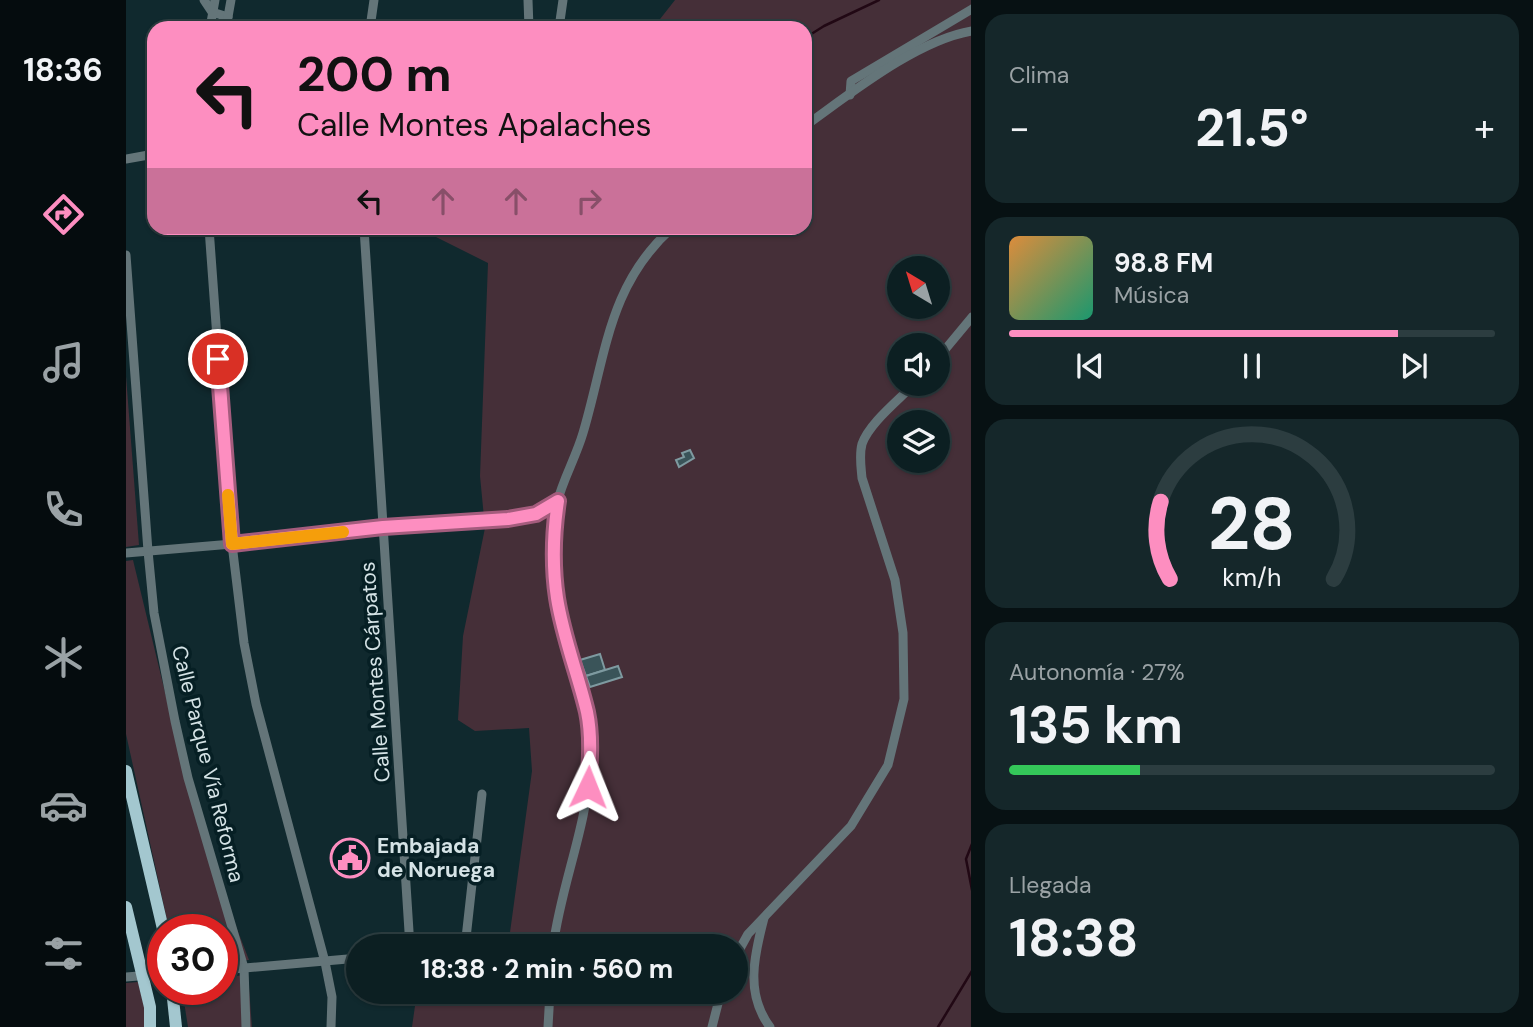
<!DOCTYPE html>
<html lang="es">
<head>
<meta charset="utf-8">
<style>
  :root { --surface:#0c1f22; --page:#15272a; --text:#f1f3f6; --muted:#9aa2a5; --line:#2c3d40; --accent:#fd8ec0 }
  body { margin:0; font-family:"DM Sans",sans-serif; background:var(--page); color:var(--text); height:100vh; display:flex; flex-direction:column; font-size:26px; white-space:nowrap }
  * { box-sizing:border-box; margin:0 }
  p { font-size:23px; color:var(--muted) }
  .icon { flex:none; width:38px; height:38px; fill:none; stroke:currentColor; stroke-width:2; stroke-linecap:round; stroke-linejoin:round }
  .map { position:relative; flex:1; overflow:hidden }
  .details { display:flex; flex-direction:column; gap:14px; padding:14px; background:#071113; width:562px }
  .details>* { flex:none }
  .hud { position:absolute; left:21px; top:21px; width:665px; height:214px; border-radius:21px; box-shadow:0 2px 5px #0004,0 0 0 2px var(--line); background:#fd8ec0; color:#111; overflow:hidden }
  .needle { width:46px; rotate:322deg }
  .fabs { position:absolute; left:761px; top:256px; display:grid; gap:14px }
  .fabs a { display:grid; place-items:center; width:63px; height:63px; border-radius:50%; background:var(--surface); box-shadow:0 2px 5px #0004,0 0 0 2px var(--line); font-size:35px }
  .speed { position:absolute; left:21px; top:914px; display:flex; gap:14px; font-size:35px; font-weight:700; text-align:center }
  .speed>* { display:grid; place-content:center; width:91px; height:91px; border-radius:50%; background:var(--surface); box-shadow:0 2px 5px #0004,0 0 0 2px var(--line); line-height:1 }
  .speed .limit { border:10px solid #d22; background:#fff; color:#111 }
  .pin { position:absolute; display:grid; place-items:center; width:60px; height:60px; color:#fff; margin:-30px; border:4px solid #fff; border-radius:50%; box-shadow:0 2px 7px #0007 }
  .me { position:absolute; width:77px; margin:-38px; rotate:2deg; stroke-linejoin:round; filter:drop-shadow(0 0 5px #0008) }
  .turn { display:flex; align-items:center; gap:24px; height:147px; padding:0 35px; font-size:32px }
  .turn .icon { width:91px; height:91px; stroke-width:2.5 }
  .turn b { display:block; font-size:49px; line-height:60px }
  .lanes { display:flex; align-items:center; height:66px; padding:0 35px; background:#0003; justify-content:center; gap:35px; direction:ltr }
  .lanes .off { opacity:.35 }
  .big { font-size:52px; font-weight:700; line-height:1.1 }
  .details .tile { flex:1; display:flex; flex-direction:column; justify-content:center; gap:10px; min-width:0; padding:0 24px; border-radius:21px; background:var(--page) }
  .details .dial { align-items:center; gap:0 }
  .dial svg { height:182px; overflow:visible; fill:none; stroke:var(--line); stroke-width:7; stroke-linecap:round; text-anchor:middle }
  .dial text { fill:var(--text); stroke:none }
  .song { display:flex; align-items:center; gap:21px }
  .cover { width:84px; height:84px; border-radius:10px; background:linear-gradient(135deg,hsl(30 70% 55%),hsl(160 70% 35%)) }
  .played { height:7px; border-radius:4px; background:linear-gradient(90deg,var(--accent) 80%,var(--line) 80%) }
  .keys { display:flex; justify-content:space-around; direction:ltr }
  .heat { display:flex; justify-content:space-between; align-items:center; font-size:38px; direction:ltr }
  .charge { height:10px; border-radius:5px; background:linear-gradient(90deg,#34c759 27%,var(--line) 0) }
  .trip { position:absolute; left:220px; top:934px; width:402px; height:70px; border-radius:35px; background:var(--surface); box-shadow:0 2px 5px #0004,0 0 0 2px var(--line); font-weight:700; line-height:70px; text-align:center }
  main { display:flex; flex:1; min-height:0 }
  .tabs { display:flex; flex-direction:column; width:126px; justify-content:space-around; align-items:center; background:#050c0e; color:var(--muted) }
  .tabs .icon { width:49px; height:49px }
  .tabs .selected { color:var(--accent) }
  .tabs b { font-size:32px; color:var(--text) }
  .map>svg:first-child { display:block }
  .green { fill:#452f38; fill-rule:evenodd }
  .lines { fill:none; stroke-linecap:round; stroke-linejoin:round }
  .stream { stroke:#210814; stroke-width:2.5 }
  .building { fill:#3a5459; stroke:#7e9aa0; stroke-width:2 }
  .minor { stroke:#647579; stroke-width:9 }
  .major { stroke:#a3c7cf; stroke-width:12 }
  .route-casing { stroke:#a45c7d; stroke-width:18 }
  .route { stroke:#fd8ec0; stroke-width:12 }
  .slow { stroke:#f59e0b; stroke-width:12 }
  .labels { text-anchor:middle; stroke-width:7; stroke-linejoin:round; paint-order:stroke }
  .street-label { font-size:21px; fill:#d5e3e6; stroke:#061f24 }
  .poi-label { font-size:21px; font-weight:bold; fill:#d5e3e6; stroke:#061f24; text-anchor:start }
</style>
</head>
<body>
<main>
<nav class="tabs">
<b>18:36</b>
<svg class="icon selected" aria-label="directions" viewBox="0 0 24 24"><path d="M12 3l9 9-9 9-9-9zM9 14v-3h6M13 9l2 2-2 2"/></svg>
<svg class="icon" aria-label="music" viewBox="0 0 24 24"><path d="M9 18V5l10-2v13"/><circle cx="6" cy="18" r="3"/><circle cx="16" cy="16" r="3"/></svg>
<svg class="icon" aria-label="phone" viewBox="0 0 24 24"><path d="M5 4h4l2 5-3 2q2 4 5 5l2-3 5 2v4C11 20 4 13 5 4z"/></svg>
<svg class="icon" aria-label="climate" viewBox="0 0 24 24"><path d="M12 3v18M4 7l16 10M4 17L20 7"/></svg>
<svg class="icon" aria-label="car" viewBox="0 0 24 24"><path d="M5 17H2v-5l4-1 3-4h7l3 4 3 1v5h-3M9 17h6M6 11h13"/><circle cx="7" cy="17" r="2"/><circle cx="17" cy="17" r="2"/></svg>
<svg class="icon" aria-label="filters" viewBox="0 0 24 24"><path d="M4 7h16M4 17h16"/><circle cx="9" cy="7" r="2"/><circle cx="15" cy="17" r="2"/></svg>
</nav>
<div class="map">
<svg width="846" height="1027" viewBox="0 0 846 1027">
  <rect width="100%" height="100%" fill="#10292e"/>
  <g class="green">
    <path d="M 549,0 L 845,0 L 845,1027 L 286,1027 L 291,992 L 611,992 L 611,947 L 382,947 L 406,771 L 403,728 L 349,731 L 332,720 L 337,636 L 359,528 L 354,476 L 362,263 L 292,228 L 679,228 L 679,28 L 527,28 ZM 774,268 L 812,268 L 812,306 L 774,306 ZM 774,345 L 812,345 L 812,383 L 774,383 ZM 774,422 L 812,422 L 812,460 L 774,460 Z"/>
    <polygon points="0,376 13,545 0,547"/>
    <polygon points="7,560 60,779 99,898 123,960 96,962 96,929 43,929 0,734 0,561"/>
    <polygon points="122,975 126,1027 62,1027 56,989 96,989 96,977"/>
    <polygon points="12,982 19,1010 19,1027 0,1027 0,983"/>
  </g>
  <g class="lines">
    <g class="stream">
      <polyline points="679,38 698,26 753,0"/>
      <polyline points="846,844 840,859 846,890"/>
      <polyline points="812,1027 846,971"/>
    </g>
  </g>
  <g class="building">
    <polygon points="564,450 568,458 553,467 550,460 558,457 556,453"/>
    <polygon points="474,654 479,670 460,676 454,660"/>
    <polygon points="492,666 496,677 464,687 460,676"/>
  </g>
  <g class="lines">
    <g class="minor">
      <polyline points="78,0 86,12 102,17"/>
      <polyline points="402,0 403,28"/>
      <polyline points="84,28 89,0"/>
      <polyline points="100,28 105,0"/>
      <polyline points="244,28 248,0"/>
      <polyline points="433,28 437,0"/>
      <polyline points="724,95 725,81 846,9"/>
      <path d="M 679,126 C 724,94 791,40 846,31"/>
      <polyline points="0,159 28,154"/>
      <polyline points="83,228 106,544 118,643 130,704 199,962 206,997 205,1027"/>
      <polyline points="238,228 284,947"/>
      <polyline points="0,255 22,551 28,613 49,721 62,778 118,968 120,1027"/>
      <polyline points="812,358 846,317"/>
      <polyline points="0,553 106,544 257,527 382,519 410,514 432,501"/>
      <path d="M 638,918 C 628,956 619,994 644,1027"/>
      <polyline points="339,947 356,794"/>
      <polyline points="341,947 389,944 395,947"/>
      <path d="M 427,947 C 435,885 461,827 464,765 C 467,701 436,644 429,583 C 426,557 426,528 431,503 C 437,479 450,457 457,433 C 480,356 482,285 546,228"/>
      <path d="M 611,954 L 622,934 L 725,826 L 762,765 L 778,699 L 777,633 L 769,580 L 736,478 C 735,467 733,455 736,444 C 743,423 774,399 789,383"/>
      <polyline points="96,970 233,958"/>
      <polyline points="0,977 37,974"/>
      <polyline points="422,1027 424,992"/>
      <polyline points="586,1027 595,992"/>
    </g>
    <g class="major">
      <polyline points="0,771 37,929"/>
      <polyline points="0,907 24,1007 24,1027"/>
      <polyline points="46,989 50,1027"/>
    </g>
  </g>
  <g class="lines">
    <defs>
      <path id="route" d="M 92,359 L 106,544 L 257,527 L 382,519 L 410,514 L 432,501 C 427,534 426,565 431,598 C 437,637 452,674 461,712 C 466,736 464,763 462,787"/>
    </defs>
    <use href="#route" class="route-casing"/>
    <use href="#route" class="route"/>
    <polyline class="slow" points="102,495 106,544 217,532"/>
  </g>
  <defs>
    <symbol id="civic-ring" viewBox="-11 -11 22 22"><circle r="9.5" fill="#061f24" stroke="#fd8ec0" stroke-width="1.5"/><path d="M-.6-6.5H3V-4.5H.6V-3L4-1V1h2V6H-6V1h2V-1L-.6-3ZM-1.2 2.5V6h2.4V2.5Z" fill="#fd8ec0"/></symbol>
  </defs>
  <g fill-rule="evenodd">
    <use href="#civic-ring" x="202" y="836" width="44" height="44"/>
  </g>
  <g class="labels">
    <g class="street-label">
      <text transform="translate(249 672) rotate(-94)" y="7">Calle Montes Cárpatos</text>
      <text transform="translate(82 764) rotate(76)" y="7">Calle Parque Vía Reforma</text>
    </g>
    <g class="poi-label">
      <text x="251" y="853">Embajada<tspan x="251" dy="24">de Noruega</tspan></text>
    </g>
  </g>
</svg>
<div class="fabs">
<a><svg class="needle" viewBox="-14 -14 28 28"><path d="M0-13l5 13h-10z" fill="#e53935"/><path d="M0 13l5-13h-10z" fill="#9aa2a5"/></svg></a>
<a><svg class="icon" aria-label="sound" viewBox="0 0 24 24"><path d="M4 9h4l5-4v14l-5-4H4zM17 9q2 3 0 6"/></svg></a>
<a><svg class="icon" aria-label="layers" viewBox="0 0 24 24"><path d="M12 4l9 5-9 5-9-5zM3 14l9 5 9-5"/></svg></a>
</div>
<div class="speed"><div class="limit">30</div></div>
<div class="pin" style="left:92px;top:359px;background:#d93025"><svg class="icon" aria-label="arrive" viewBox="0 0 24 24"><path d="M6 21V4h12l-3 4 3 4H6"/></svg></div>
<svg class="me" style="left:462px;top:787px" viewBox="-20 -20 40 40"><path d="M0-17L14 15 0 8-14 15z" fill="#fd8ec0" stroke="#fff" stroke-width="4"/></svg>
<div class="trip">18:38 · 2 min · 560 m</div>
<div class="hud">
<div class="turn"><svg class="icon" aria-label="left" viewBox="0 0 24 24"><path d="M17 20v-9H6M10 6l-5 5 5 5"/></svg><div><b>200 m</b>Calle Montes Apalaches</div></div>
<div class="lanes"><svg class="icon" aria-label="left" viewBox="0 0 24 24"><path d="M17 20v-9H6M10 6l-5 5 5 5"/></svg><svg class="icon off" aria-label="ahead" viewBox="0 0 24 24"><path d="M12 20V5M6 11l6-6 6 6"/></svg><svg class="icon off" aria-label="ahead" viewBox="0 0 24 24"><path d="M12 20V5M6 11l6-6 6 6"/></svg><svg class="icon off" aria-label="right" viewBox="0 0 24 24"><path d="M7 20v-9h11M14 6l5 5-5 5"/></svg></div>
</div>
</div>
<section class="details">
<div class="tile"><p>Clima</p>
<div class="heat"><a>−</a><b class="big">21.5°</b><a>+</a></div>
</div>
<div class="tile">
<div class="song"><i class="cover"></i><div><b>98.8 FM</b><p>Música</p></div></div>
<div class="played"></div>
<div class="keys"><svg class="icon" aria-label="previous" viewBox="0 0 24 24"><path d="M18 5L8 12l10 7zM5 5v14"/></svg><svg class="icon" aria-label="pause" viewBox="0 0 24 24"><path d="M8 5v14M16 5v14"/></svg><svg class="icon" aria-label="next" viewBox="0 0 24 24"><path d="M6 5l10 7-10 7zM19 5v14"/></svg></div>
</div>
<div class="tile dial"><svg viewBox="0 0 100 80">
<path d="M14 69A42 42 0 1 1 86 69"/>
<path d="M14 69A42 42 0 0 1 10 35" stroke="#fd8ec0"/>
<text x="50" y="56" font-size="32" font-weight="700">28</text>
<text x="50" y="72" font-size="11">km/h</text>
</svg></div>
<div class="tile"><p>Autonomía · 27%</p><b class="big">135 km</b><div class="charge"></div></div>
<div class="tile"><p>Llegada</p><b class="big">18:38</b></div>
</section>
</main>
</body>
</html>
